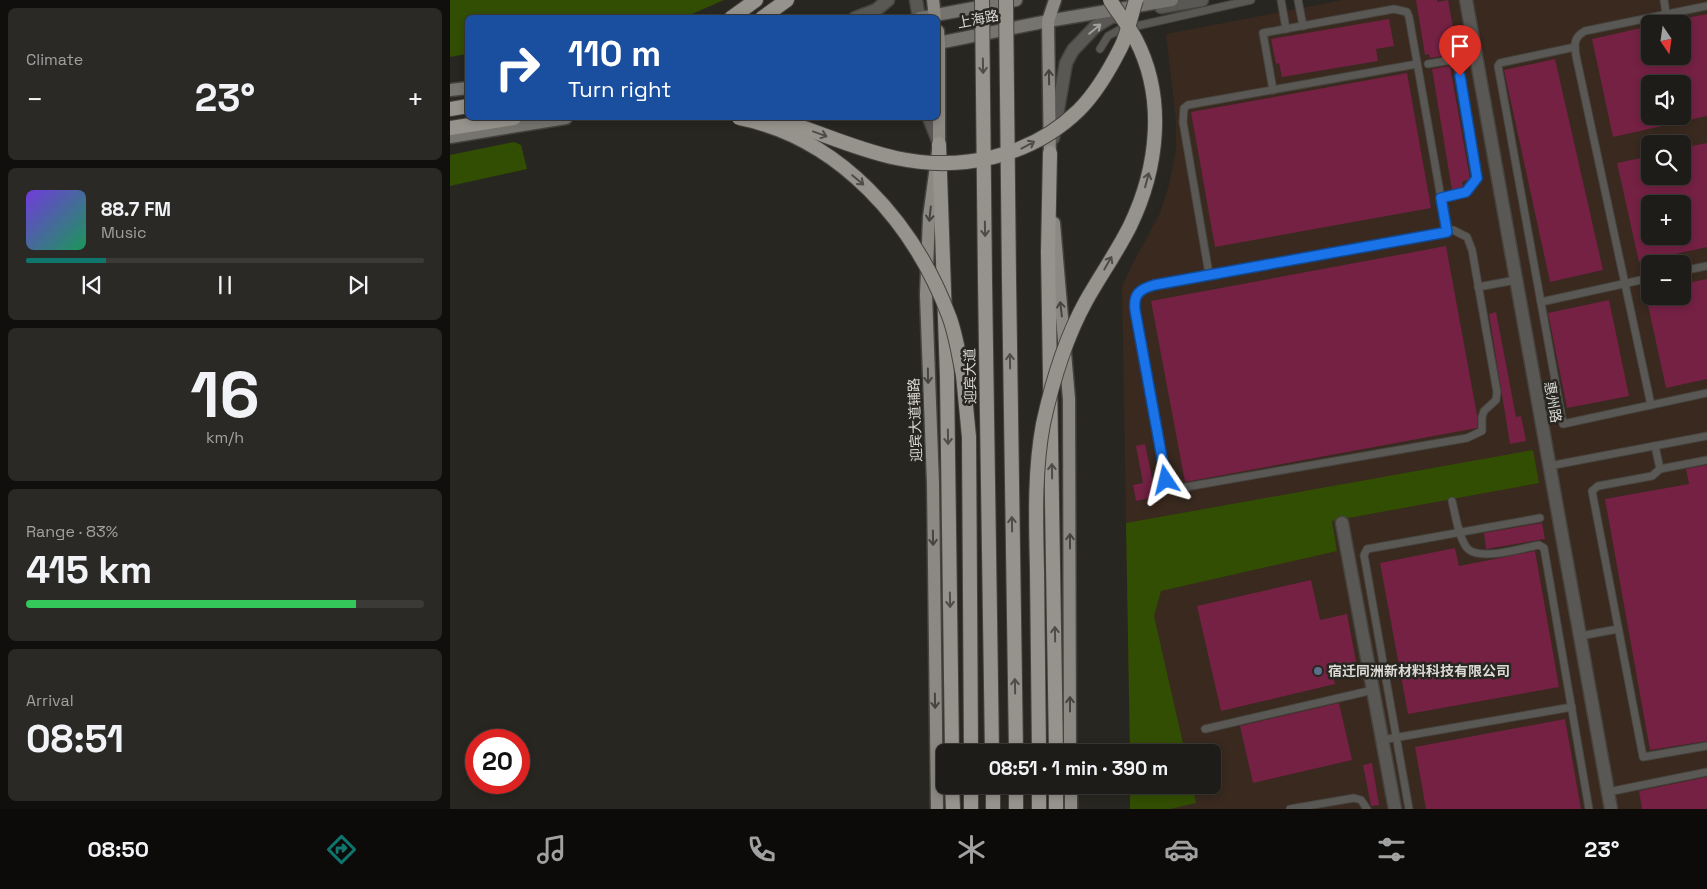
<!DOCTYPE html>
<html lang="en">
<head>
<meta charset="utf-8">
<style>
  :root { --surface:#1e1c18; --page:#2b2925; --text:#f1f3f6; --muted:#a1a1a2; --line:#3c3a37; --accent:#0f766e }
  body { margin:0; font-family:"Space Grotesk","Noto Sans SC",sans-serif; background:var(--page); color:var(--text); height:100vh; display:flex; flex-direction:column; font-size:19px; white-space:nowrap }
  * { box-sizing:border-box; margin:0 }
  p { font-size:16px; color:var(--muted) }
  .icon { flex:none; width:28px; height:28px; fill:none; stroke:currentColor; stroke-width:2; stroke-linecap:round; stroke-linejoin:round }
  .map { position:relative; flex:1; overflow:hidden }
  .side { display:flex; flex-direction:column; gap:8px; padding:8px; background:#100f0d; width:450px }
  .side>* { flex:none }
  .top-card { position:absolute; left:15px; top:15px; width:475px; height:105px; border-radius:8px; box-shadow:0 2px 8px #0003,0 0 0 1px var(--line); background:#1a4fa0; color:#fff; overflow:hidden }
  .needle { width:32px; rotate:167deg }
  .tools { position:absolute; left:1191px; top:15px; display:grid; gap:10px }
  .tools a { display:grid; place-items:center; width:50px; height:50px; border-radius:8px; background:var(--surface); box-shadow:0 2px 8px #0003,0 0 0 1px var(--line); font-size:25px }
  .speed { position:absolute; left:15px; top:729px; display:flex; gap:10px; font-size:25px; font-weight:700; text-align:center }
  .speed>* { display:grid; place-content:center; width:65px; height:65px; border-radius:50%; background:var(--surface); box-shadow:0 2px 8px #0003,0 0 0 1px var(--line); line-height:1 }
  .speed .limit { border:8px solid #d22; background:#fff; color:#111 }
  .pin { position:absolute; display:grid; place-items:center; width:42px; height:42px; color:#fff; margin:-51px -21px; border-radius:50% 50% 50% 0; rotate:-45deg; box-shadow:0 0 5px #0007 }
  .pin .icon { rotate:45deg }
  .me { position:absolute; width:55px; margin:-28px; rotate:350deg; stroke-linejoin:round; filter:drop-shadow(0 0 4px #0008) }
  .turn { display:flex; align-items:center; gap:18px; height:105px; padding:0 20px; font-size:22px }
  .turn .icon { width:65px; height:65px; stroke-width:2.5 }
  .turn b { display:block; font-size:35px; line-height:42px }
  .big { font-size:38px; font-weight:600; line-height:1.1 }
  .side .tile { flex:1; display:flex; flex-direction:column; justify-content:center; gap:8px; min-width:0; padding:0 18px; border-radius:8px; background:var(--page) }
  .side .dial { align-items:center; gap:0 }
  .dial b { font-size:65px; line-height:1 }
  .song { display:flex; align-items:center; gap:15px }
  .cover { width:60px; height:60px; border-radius:8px; background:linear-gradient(135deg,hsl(260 70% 55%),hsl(150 70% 35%)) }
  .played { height:5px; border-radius:2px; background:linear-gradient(90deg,var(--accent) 20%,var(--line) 20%) }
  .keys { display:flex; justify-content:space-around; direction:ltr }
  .heat { display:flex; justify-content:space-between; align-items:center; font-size:28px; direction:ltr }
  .charge { height:8px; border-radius:4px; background:linear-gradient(90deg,#34c759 83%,var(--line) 0) }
  .trip { position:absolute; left:486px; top:744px; width:285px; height:50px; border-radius:8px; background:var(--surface); box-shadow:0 2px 8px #0003,0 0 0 1px var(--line); font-weight:600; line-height:50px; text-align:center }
  .tabs { display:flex; height:80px; justify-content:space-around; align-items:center; background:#0c0b0a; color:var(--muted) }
  .tabs .icon { width:35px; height:35px }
  .tabs .on { color:var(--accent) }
  .tabs b { font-size:22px; color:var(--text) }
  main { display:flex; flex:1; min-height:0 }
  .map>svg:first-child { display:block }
  .industrial { fill:#39291f; fill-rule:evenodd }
  .green { fill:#324e02 }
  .building { fill:#742144; fill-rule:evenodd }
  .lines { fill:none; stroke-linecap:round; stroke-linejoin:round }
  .service-casing { stroke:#45433d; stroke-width:9 }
  .minor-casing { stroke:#45433d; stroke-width:15 }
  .tertiary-casing { stroke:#45433d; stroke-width:15 }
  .secondary-casing { stroke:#45433d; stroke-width:15 }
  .primary-casing { stroke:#45433d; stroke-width:15 }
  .trunk-casing { stroke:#45433d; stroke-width:16 }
  .service { stroke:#595855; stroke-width:7 }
  .minor { stroke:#595855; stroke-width:12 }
  .tertiary { stroke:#595855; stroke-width:12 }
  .secondary { stroke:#76746f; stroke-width:12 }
  .primary { stroke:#8c8983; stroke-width:12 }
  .trunk { stroke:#96928c; stroke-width:14 }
  .trunk-bridge-casing { stroke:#45433d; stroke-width:16; stroke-linecap:butt }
  .trunk-bridge { stroke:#96928c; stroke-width:14 }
  .oneway { stroke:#a1a09c }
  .oneway2 { stroke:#4e4c46 }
  .oneway3 { stroke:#46443e }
  .route-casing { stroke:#114b97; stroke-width:12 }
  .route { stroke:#1a73e8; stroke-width:9 }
  .service-dot { fill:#5c6f8a; stroke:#282620; stroke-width:2 }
  .labels { text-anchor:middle; stroke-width:5; stroke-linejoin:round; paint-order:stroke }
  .street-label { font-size:14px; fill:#dcdad6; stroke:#282620 }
  .poi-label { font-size:14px; font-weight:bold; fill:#dcdad6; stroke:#282620; text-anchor:start }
</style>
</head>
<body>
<main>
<section class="side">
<div class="tile"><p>Climate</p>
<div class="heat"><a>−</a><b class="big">23°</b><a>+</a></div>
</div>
<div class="tile">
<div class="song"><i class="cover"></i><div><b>88.7 FM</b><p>Music</p></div></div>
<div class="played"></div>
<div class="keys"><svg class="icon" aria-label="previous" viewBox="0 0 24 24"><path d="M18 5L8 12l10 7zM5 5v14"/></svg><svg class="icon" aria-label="pause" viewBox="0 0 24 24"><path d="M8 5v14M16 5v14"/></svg><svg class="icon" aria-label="next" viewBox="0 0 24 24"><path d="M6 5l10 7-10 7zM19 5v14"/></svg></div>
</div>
<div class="tile dial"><b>16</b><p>km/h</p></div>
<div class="tile"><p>Range · 83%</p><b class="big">415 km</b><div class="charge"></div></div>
<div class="tile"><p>Arrival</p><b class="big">08:51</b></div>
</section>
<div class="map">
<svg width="1257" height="809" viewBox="0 0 1257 809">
  <rect width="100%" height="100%" fill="#282620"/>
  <path class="industrial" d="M 893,0 L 1257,0 L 1257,809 L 680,809 L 680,785 L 762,785 L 762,752 L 680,752 L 672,287 L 682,265 L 710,213 L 719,185 L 726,149 L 726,121 L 716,34 ZM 1200,24 L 1232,24 L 1232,56 L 1200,56 ZM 1200,84 L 1232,84 L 1232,116 L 1200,116 ZM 1200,144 L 1232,144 L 1232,176 L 1200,176 ZM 1200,204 L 1232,204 L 1232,236 L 1200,236 ZM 1200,264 L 1232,264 L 1232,296 L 1200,296 Z"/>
  <g class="green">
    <polygon points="0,0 274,0 235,17 18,18 17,54 0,57"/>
    <polygon points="64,142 71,145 77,169 0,186 0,155"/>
    <polygon points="1083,450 1089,483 882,521 887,551 711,591 704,616 735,752 680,752 676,523"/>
    <polygon points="680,785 742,785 746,803 720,809 680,809"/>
  </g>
  <g class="building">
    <polygon points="966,0 987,0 987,2 998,0 1007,49 998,51 999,55 980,58 979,54 975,55"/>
    <path d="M 1257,14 L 1257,116 L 1163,137 L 1142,39 L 1200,26 L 1200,56 L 1232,56 L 1232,19 ZM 1200,84 L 1232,84 L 1232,116 L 1200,116 Z"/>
    <polygon points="939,19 944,46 926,49 928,61 832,77 829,63 826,64 821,39"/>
    <polygon points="1105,59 1153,270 1100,282 1054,70"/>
    <polygon points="1000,66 1020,179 1012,182 1013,188 1002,190 982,69"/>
    <polygon points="957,73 981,208 765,247 741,112"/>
    <path d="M 1257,143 L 1257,247 L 1189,262 L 1167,163 L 1200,156 L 1200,176 L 1232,176 L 1232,148 ZM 1200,204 L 1232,204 L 1232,236 L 1200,236 Z"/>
    <polygon points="996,246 1027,415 1027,428 735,482 701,301"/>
    <polygon points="1257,279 1257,379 1216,388 1196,296 1232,296 1232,284"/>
    <polygon points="1159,300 1179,396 1117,408 1098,313"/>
    <polygon points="1046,312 1066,417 1071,416 1076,441 1060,444 1039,314"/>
    <polygon points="695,444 706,497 686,501 683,485 693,483 686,446"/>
    <polygon points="1257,465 1257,741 1200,750 1155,499 1239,484 1236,469"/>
    <polygon points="1092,523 1095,539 1036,549 1034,533"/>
    <polygon points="1005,548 1009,566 1085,551 1109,687 958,714 930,563"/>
    <polygon points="861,580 870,620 897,614 908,672 883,676 885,684 771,711 747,606"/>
    <polygon points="889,703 902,760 803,783 790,726"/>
    <polygon points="1115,719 1131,809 976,809 965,747"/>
    <polygon points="922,763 929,805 921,806 913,765"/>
    <polygon points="1257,777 1257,809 1192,809 1189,791"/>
  </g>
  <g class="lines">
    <defs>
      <g id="service">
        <polyline points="831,0 836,29"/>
        <polyline points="848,0 853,26"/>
        <polyline points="1214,0 1216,14"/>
        <polyline points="1125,47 1050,63 1048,66 1113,424 1257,393"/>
        <polyline points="650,49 658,36 669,30 801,0"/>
        <polyline points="978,64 1007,59 1027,178 1016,193 991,198"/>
        <polyline points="823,90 813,33 944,9 957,12 959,17 997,232"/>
        <path d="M 1003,230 L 1017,237 L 1022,250 L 1047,392 L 1046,400 L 1034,411 L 1032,417 L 1032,431 L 1017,438 L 730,488 C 723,488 720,486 716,481 L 685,310 C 683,294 690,289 704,285 Z"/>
        <polyline points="1232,271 1257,266"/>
        <polyline points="759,274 733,122 734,108 738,105 967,64"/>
        <polyline points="1028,287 1066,280"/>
        <polyline points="1091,302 1200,278"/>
        <path d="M 1201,405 L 1126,56 C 1124,44 1124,37 1135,31 L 1257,6"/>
        <polyline points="1205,446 1210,469"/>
        <polyline points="1257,460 1210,469 1202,476 1148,486 1142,491 1193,757 1257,746"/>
        <polyline points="1099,466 1257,436"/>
        <path d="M 1002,501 C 1005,513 1009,540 1018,549 C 1031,561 1072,548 1089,545 L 1094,548 L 1139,809"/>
        <polyline points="1130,636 1168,629"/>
        <polyline points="755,729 923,690"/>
        <polyline points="932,740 1122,707"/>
        <polyline points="1158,792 1257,772"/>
        <polyline points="840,809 904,798 911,800 917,809"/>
        <polyline points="959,809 914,555 917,549 1090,518"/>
      </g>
      <g id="minor">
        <polyline points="1016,0 1161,809"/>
        <polyline points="892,523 945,809"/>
      </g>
      <g id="tertiary">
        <polyline points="466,0 469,18"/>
        <polyline points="711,7 752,0"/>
        <polyline points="405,18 426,10 438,0"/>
        <polyline points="479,118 489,143"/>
        <polyline points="603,138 616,63 623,50 646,26 661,17 679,14"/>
      </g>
      <g id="secondary">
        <polyline points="470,18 566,0"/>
        <polyline points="488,43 598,21 722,0"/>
        <polyline points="0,90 18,88"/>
        <polyline points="0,137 116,118"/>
      </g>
      <g id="primary">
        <polyline points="483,0 485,18"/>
        <polyline points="600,163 598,21 605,0"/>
        <polyline points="604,223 619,399 620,752"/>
        <polyline points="621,785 621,809"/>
        <polyline points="487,809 483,484 476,295 479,217 489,144 489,43 488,31"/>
      </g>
      <g id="trunk">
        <polyline points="281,18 306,0"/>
        <polyline points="312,18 337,0"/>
        <polyline points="0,109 18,106"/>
        <polyline points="0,128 64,118"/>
        <polyline points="489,144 497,377 502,752"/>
        <polyline points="600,153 598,252 606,752"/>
        <polyline points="559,279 566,752"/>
        <polyline points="535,280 542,752"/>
        <polyline points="513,375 519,437 521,752"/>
        <polyline points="502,785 503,809"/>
        <polyline points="521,785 521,809"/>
        <polyline points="543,785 543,809"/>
        <polyline points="566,785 566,809"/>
        <polyline points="589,785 589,809"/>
        <polyline points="606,785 606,809"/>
      </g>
    </defs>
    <use href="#service" class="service-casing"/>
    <use href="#minor" class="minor-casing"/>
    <use href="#tertiary" class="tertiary-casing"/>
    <use href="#secondary" class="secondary-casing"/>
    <use href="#primary" class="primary-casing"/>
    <use href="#trunk" class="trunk-casing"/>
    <use href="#service" class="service"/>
    <use href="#minor" class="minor"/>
    <use href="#tertiary" class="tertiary"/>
    <use href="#secondary" class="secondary"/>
    <use href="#primary" class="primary"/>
    <use href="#trunk" class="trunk"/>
    <defs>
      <g id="trunk-bridge">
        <polyline points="532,0 535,280"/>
        <polyline points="556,0 559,279"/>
        <path d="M 289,118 C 390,138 464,223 499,316 C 506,334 509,356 513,375"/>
        <path d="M 324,118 C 365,130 404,149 446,158 C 511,172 581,157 629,110 C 647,92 660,69 671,47 C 678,33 681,15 686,0"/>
        <path d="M 589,752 C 588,692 588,631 587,570 C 586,522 584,472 593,424 C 602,383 615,339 636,301 C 650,276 667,252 680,226 C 708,168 716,98 686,40 C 679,26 668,13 660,0"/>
      </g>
    </defs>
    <use href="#trunk-bridge" class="trunk-bridge-casing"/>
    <use href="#trunk-bridge" class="trunk-bridge"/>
  </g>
  <defs><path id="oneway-shaft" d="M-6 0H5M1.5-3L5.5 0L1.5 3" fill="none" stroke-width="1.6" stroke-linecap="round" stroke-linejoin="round" transform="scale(1.25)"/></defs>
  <use class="oneway" href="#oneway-shaft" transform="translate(645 29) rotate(-40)"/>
  <g class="oneway2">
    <use href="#oneway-shaft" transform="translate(533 66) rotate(89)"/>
    <use href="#oneway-shaft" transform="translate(370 134) rotate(20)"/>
    <use href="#oneway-shaft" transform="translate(578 145) rotate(-28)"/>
    <use href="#oneway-shaft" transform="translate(408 180) rotate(40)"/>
    <use href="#oneway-shaft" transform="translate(697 180) rotate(-75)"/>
    <use href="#oneway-shaft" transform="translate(535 229) rotate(89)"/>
    <use href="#oneway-shaft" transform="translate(658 263) rotate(-60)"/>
    <use href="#oneway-shaft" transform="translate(560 361) rotate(-91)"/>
    <use href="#oneway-shaft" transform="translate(498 437) rotate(89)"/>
    <use href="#oneway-shaft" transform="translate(602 471) rotate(-91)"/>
    <use href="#oneway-shaft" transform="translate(562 524) rotate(-91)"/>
    <use href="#oneway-shaft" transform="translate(500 600) rotate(89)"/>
    <use href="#oneway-shaft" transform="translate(605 634) rotate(-91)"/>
    <use href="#oneway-shaft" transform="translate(565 686) rotate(-91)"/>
  </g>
  <g class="oneway3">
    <use href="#oneway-shaft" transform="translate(599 77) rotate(-91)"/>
    <use href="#oneway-shaft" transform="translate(480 214) rotate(96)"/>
    <use href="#oneway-shaft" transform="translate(611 309) rotate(-97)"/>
    <use href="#oneway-shaft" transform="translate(478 376) rotate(89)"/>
    <use href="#oneway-shaft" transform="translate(483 538) rotate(89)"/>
    <use href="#oneway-shaft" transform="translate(620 541) rotate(-90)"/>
    <use href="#oneway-shaft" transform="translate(485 701) rotate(89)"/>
    <use href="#oneway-shaft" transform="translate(620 704) rotate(-90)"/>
  </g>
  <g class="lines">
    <defs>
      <path id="route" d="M 716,480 L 685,310 C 683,294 690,289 704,285 L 997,232 L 991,198 L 1016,192 L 1027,178 L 1010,76"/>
    </defs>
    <use href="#route" class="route-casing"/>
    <use href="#route" class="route"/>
  </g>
  <circle class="service-dot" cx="868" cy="671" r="5"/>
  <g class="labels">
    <g class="street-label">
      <text transform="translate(528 19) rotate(-11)" y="5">上海路</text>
      <text transform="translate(520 376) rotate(-91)" y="5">迎宾大道</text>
      <text transform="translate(1103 402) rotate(80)" y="5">惠州路</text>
      <text transform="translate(465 420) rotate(-92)" y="5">迎宾大道辅路</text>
    </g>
    <g class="poi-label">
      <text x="878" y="676">宿迁同洲新材料科技有限公司</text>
    </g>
  </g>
</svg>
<div class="tools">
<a><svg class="needle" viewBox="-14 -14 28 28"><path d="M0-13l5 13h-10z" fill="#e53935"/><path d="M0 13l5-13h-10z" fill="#a1a1a2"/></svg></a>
<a><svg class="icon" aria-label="sound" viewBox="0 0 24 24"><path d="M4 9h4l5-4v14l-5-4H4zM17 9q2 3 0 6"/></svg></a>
<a><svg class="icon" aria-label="search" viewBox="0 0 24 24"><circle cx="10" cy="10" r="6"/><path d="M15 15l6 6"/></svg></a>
<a>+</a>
<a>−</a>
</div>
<div class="speed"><div class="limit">20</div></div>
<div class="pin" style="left:1010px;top:76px;background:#d93025"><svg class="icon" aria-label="arrive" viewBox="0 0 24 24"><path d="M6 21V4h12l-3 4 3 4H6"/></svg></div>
<svg class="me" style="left:716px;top:480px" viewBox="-20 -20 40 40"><path d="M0-17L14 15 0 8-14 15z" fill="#1a73e8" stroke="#fff" stroke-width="4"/></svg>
<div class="trip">08:51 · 1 min · 390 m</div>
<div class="top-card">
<div class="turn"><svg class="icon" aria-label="right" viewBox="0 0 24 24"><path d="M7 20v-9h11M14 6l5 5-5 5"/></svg><div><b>110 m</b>Turn right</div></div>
</div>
</div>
</main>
<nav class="tabs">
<b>08:50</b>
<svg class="icon on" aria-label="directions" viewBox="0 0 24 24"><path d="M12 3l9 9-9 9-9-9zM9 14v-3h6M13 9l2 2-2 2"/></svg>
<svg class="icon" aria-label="music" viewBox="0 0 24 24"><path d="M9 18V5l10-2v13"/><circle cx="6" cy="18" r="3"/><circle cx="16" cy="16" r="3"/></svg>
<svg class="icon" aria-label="phone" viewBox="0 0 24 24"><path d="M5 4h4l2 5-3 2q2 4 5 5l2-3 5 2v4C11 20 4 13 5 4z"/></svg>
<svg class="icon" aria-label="climate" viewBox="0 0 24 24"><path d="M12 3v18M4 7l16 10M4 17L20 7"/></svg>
<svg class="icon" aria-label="car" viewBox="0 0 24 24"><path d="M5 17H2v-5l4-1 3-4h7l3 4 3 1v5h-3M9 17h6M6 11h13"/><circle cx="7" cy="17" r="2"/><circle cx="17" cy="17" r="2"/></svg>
<svg class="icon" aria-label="filters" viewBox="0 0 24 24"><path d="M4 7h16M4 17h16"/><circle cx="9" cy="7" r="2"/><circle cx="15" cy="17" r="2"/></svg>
<b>23°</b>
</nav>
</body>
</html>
